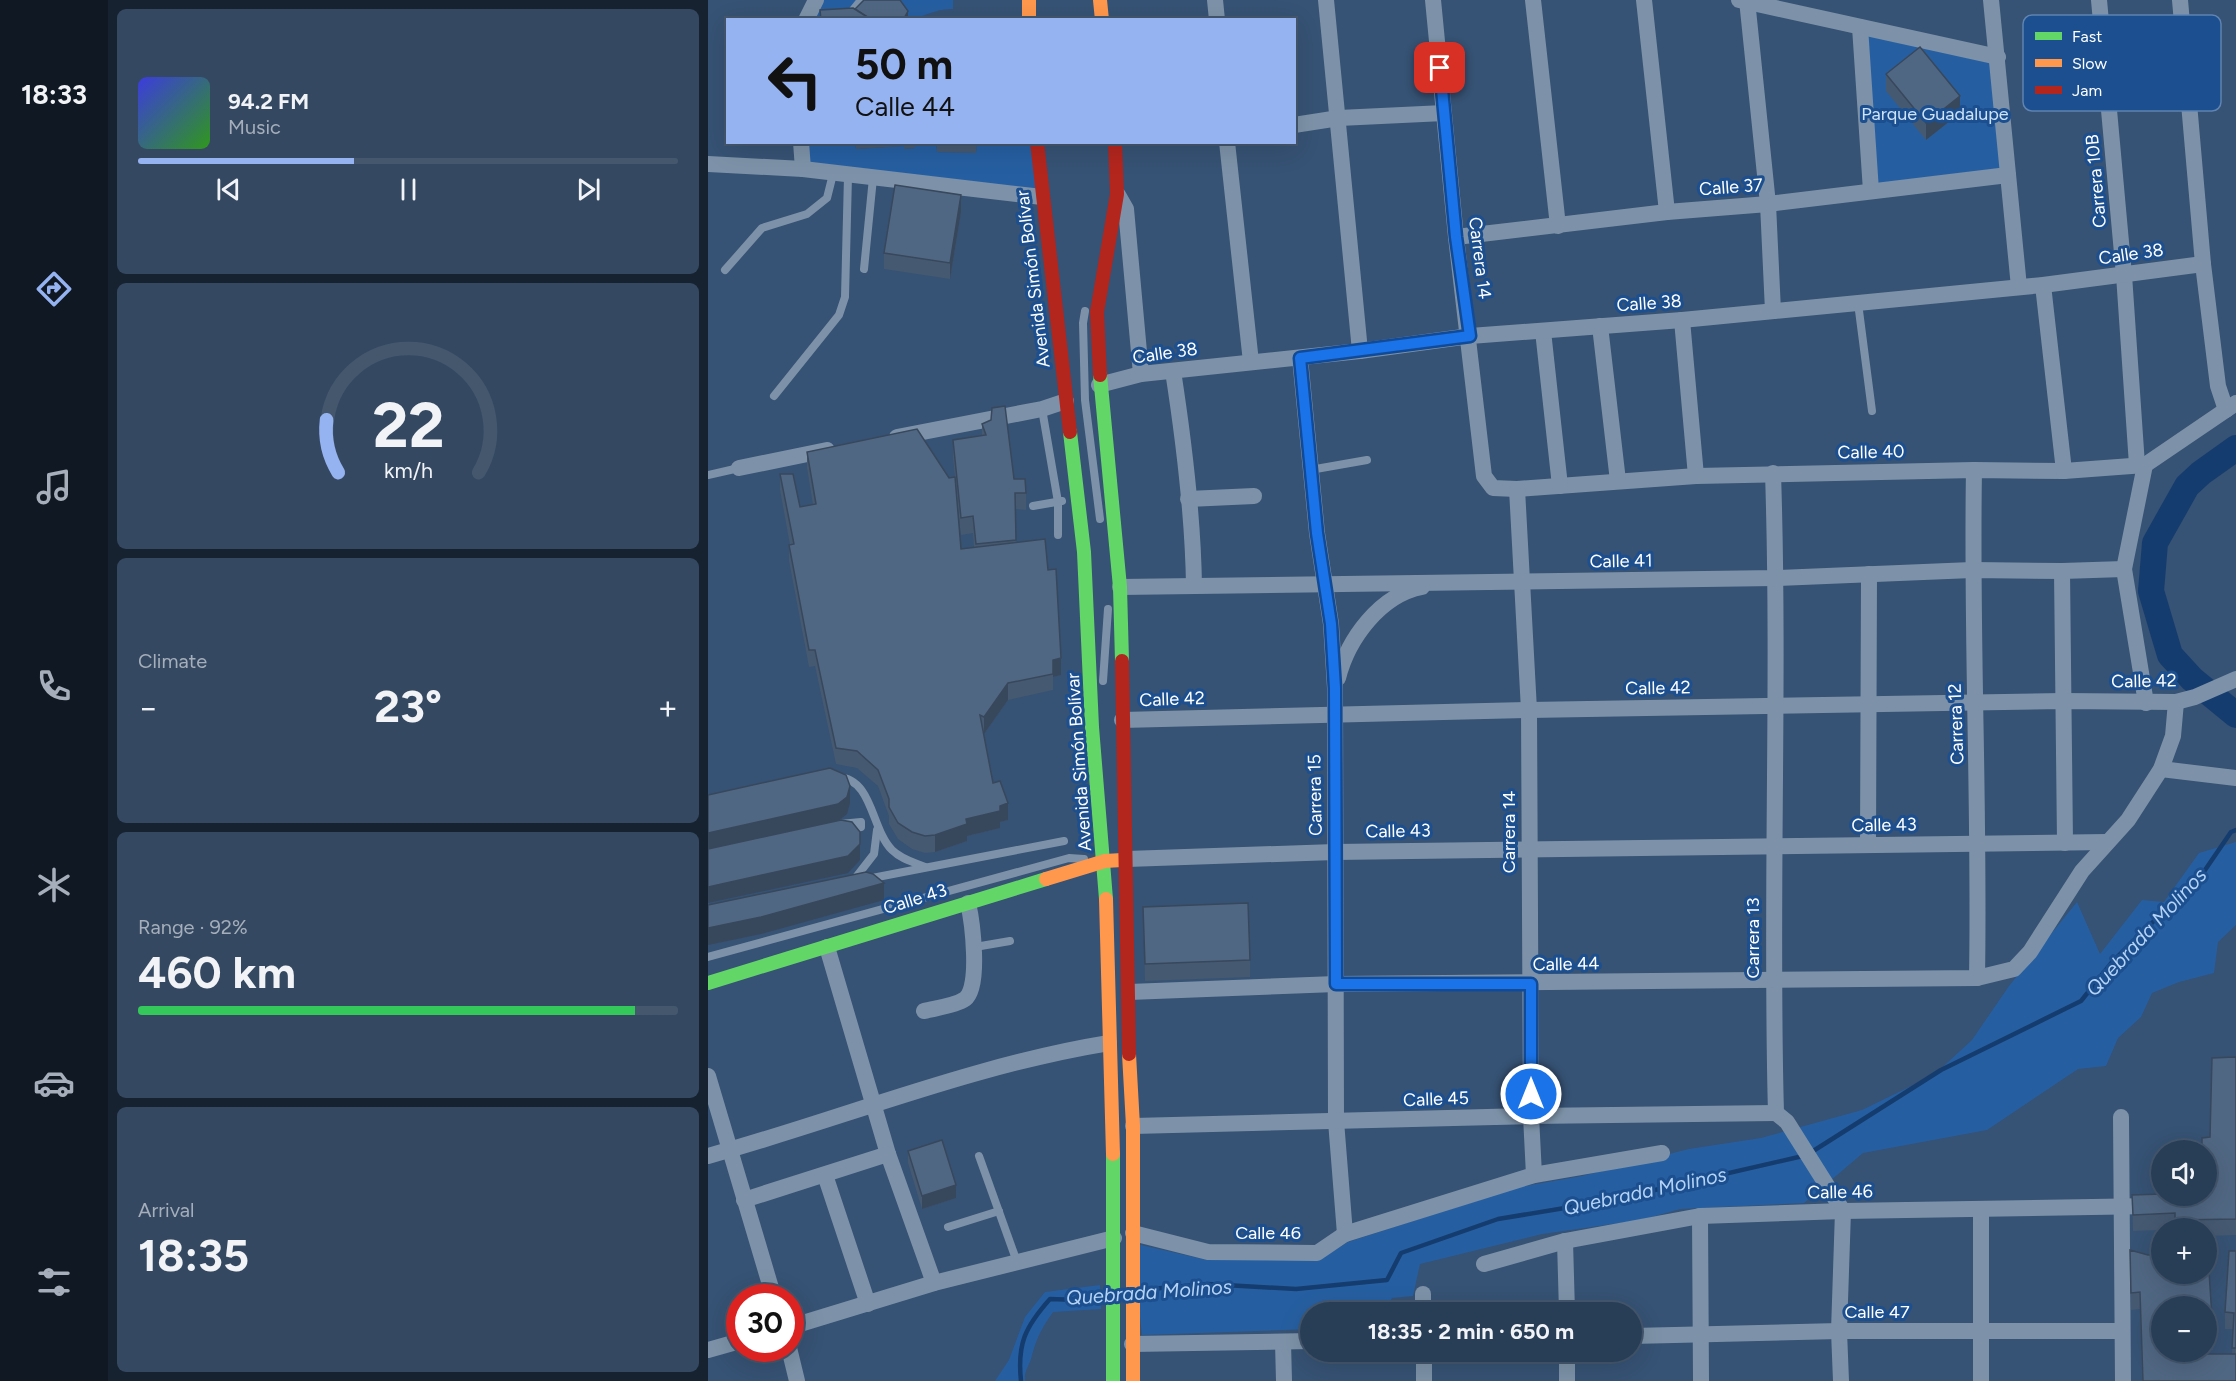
<!DOCTYPE html>
<html lang="en">
<head>
<meta charset="utf-8">
<style>
  :root { --surface:#283e57; --page:#344961; --text:#f1f3f6; --muted:#a5aeba; --line:#44576d; --accent:#95b2f1 }
  body { margin:0; font-family:Figtree,sans-serif; background:var(--page); color:var(--text); height:100vh; display:flex; flex-direction:column; font-size:22px; white-space:nowrap }
  * { box-sizing:border-box; margin:0 }
  p { font-size:20px; color:var(--muted) }
  .icon { flex:none; width:33px; height:33px; fill:none; stroke:currentColor; stroke-width:2; stroke-linecap:round; stroke-linejoin:round }
  .map { position:relative; flex:1; overflow:hidden }
  .drawer { display:flex; flex-direction:column; gap:9px; padding:9px; background:#162230; width:600px }
  .drawer>* { flex:none }
  .top-card { position:absolute; left:18px; top:18px; width:570px; height:126px; border-radius:0px; box-shadow:0 6px 24px #0002,0 0 0 2px var(--line); background:#95b2f1; color:#111; overflow:hidden }
  .controls { position:absolute; left:1443px; top:1140px; display:grid; gap:12px }
  .controls a { display:grid; place-items:center; width:66px; height:66px; border-radius:50%; background:var(--surface); box-shadow:0 6px 24px #0002,0 0 0 2px var(--line); font-size:30px }
  .speed { position:absolute; left:18px; top:1284px; display:flex; gap:12px; font-size:30px; font-weight:700; text-align:center }
  .speed>* { display:grid; place-content:center; width:78px; height:78px; border-radius:50%; background:var(--surface); box-shadow:0 6px 24px #0002,0 0 0 2px var(--line); line-height:1 }
  .speed .limit { border:9px solid #d22; background:#fff; color:#111 }
  .pin { position:absolute; display:grid; place-items:center; width:51px; height:51px; color:#fff; margin:-26px; border-radius:12px; box-shadow:0 3px 9px #0006 }
  .me { position:absolute; width:66px; margin:-33px; rotate:0deg; stroke-linejoin:round; filter:drop-shadow(0 0 4px #0008) }
  .turn { display:flex; align-items:center; gap:21px; height:126px; padding:0 30px; font-size:27px }
  .turn .icon { width:78px; height:78px; stroke-width:2.5 }
  .turn b { display:block; font-size:42px; line-height:51px }
  .big { font-size:45px; font-weight:700; line-height:1.1 }
  .drawer .tile { flex:1; display:flex; flex-direction:column; justify-content:center; gap:9px; min-width:0; padding:0 21px; border-radius:9px; background:var(--page) }
  .drawer .dial { align-items:center; gap:0 }
  .dial svg { height:156px; overflow:visible; fill:none; stroke:var(--line); stroke-width:7; stroke-linecap:round; text-anchor:middle }
  .dial text { fill:var(--text); stroke:none }
  .song { display:flex; align-items:center; gap:18px }
  .cover { width:72px; height:72px; border-radius:9px; background:linear-gradient(135deg,hsl(240 70% 55%),hsl(110 70% 35%)) }
  .played { height:6px; border-radius:3px; background:linear-gradient(90deg,var(--accent) 40%,var(--line) 40%) }
  .keys { display:flex; justify-content:space-around; direction:ltr }
  .heat { display:flex; justify-content:space-between; align-items:center; font-size:33px; direction:ltr }
  .charge { height:9px; border-radius:4px; background:linear-gradient(90deg,#34c759 92%,var(--line) 0) }
  .trip { position:absolute; left:592px; top:1302px; width:342px; height:60px; border-radius:30px; background:var(--surface); box-shadow:0 6px 24px #0002,0 0 0 2px var(--line); font-weight:700; line-height:60px; text-align:center }
  main { display:flex; flex:1; min-height:0 }
  .tab-bar { display:flex; flex-direction:column; width:108px; justify-content:space-around; align-items:center; background:#101923; color:var(--muted) }
  .tab-bar .icon { width:42px; height:42px }
  .tab-bar .current { color:var(--accent) }
  .tab-bar b { font-size:27px; color:var(--text) }
  .map>svg:first-child { display:block }
  .green { fill:#265fa1 }
  .lines { fill:none; stroke-linecap:round; stroke-linejoin:round }
  .stream { stroke:#153c6e; stroke-width:4.5 }
  .river { stroke:#153c6e; stroke-width:26 }
  .lane { stroke:#7d92a8; stroke-width:8 }
  .street { stroke:#7d92a8; stroke-width:16 }
  .fast { stroke:#63d668; stroke-width:14 }
  .slow { stroke:#ff974d; stroke-width:14 }
  .jam { stroke:#b3261e; stroke-width:14 }
  .wall { fill:#455971; fill-rule:evenodd }
  .shaded-wall { fill:#38485c }
  .building { fill:#506783; stroke:#38485c; stroke-width:1.5 }
  .route-casing { stroke:#114b97; stroke-width:15 }
  .route { stroke:#1a73e8; stroke-width:10 }
  .labels { text-anchor:middle; stroke-width:6; stroke-linejoin:round; paint-order:stroke }
  .park-label { font-size:18px; fill:#cfe3fa; stroke:#1b4f8f }
  .street-label { font-size:18px; fill:#fff; stroke:#1b4f8f }
  .water-label { font-size:20px; font-style:italic; fill:#b5d3f5; stroke:#1b4f8f }
  .key { fill:#1b4f8f; stroke:#5f84b1; stroke-width:1.5 }
  .key-label { font-size:16px; fill:#fff }
</style>
</head>
<body>
<main>
<nav class="tab-bar">
<b>18:33</b>
<svg class="icon current" aria-label="directions" viewBox="0 0 24 24"><path d="M12 3l9 9-9 9-9-9zM9 14v-3h6M13 9l2 2-2 2"/></svg>
<svg class="icon" aria-label="music" viewBox="0 0 24 24"><path d="M9 18V5l10-2v13"/><circle cx="6" cy="18" r="3"/><circle cx="16" cy="16" r="3"/></svg>
<svg class="icon" aria-label="phone" viewBox="0 0 24 24"><path d="M5 4h4l2 5-3 2q2 4 5 5l2-3 5 2v4C11 20 4 13 5 4z"/></svg>
<svg class="icon" aria-label="climate" viewBox="0 0 24 24"><path d="M12 3v18M4 7l16 10M4 17L20 7"/></svg>
<svg class="icon" aria-label="car" viewBox="0 0 24 24"><path d="M5 17H2v-5l4-1 3-4h7l3 4 3 1v5h-3M9 17h6M6 11h13"/><circle cx="7" cy="17" r="2"/><circle cx="17" cy="17" r="2"/></svg>
<svg class="icon" aria-label="filters" viewBox="0 0 24 24"><path d="M4 7h16M4 17h16"/><circle cx="9" cy="7" r="2"/><circle cx="15" cy="17" r="2"/></svg>
</nav>
<section class="drawer">
<div class="tile">
<div class="song"><i class="cover"></i><div><b>94.2 FM</b><p>Music</p></div></div>
<div class="played"></div>
<div class="keys"><svg class="icon" aria-label="previous" viewBox="0 0 24 24"><path d="M18 5L8 12l10 7zM5 5v14"/></svg><svg class="icon" aria-label="pause" viewBox="0 0 24 24"><path d="M8 5v14M16 5v14"/></svg><svg class="icon" aria-label="next" viewBox="0 0 24 24"><path d="M6 5l10 7-10 7zM19 5v14"/></svg></div>
</div>
<div class="tile dial"><svg viewBox="0 0 100 80">
<path d="M14 69A42 42 0 1 1 86 69"/>
<path d="M14 69A42 42 0 0 1 8 42" stroke="#95b2f1"/>
<text x="50" y="56" font-size="32" font-weight="700">22</text>
<text x="50" y="72" font-size="11">km/h</text>
</svg></div>
<div class="tile"><p>Climate</p>
<div class="heat"><a>−</a><b class="big">23°</b><a>+</a></div>
</div>
<div class="tile"><p>Range · 92%</p><b class="big">460 km</b><div class="charge"></div></div>
<div class="tile"><p>Arrival</p><b class="big">18:35</b></div>
</section>
<div class="map">
<svg width="1528" height="1381" viewBox="0 0 1528 1381">
  <rect width="100%" height="100%" fill="#365274"/>
  <g class="green">
    <polygon points="108,0 166,0 149,19 98,20"/>
    <path d="M 183,0 L 245,0 L 245,9 C 227,8 214,19 197,19 Z"/>
    <polygon points="1152,27 1290,57 1300,175 1163,191"/>
    <polygon points="93,143 147,143 148,149 196,146 197,149 207,148 206,143 228,143 229,152 268,153 269,143 329,143 334,197 95,169"/>
    <polygon points="1528,842 1528,925 1510,942 1506,973 1471,982 1444,993 1433,1017 1410,1038 1398,1066 1370,1069 1279,1130 1155,1153 1096,1203 972,1209 933,1220 834,1234 712,1264 705,1296 684,1298 677,1312 603,1312 603,1329 434,1335 424,1243 499,1260 611,1260 640,1242 811,1187 874,1176 981,1149 1053,1138 1154,1110 1226,1075 1264,1040 1301,986 1369,902 1392,954 1434,900 1456,902 1491,853"/>
    <path d="M 392,1285 L 393,1309 L 345,1312 C 332,1331 329,1337 323,1359 C 320,1368 316,1371 317,1381 L 287,1381 L 301,1360 L 317,1317 L 337,1292 Z"/>
  </g>
  <g class="lines">
    <g class="stream">
      <polyline points="1102,1153 1233,1070 1373,1001 1405,961 1495,873 1523,832 1528,830"/>
      <polyline points="431,1290 500,1284 588,1289 679,1280 693,1253 790,1219 899,1201 1095,1156"/>
      <path d="M 313,1381 C 309,1344 317,1327 342,1299 L 370,1300 L 396,1295"/>
    </g>
    <polyline class="river" points="1528,448 1493,473 1479,486 1447,543 1443,591 1462,655 1484,679 1528,715"/>
    <g class="lane">
      <polyline points="140,16 153,0"/>
      <polyline points="156,269 165,178"/>
      <polyline points="17,270 54,228 99,214 119,198 125,174"/>
      <polyline points="1150,303 1164,411"/>
      <polyline points="377,311 375,323 377,400 392,519"/>
      <polyline points="66,396 131,315 137,297 140,176"/>
      <polyline points="334,409 350,502 350,535"/>
      <polyline points="602,470 659,460"/>
      <polyline points="0,475 31,468"/>
      <polyline points="325,506 354,501"/>
      <polyline points="395,681 400,609"/>
      <path d="M 130,777 C 165,779 163,829 184,850 C 193,859 205,862 217,867"/>
      <polyline points="132,824 153,822 153,827 140,830"/>
      <polyline points="159,879 356,841"/>
      <polyline points="145,881 166,854 169,830"/>
      <polyline points="267,947 302,941"/>
      <polyline points="0,957 361,858 376,859"/>
      <polyline points="271,1156 309,1262"/>
      <polyline points="240,1227 291,1211"/>
    </g>
    <g class="street">
      <polyline points="507,0 509,20"/>
      <polyline points="618,0 652,351"/>
      <polyline points="725,0 748,237 776,476 785,488 809,489 988,476 1266,470 1356,471 1437,465 1528,403"/>
      <polyline points="825,0 850,226"/>
      <polyline points="936,0 959,212"/>
      <polyline points="1031,0 1290,57"/>
      <polyline points="1039,0 1060,204 1065,311"/>
      <polyline points="1283,0 1311,287"/>
      <polyline points="1391,0 1416,275 1429,465"/>
      <polyline points="1472,0 1495,264 1510,386 1518,410"/>
      <polyline points="98,20 108,0"/>
      <polyline points="1152,27 1163,191"/>
      <polyline points="586,125 631,118 736,113"/>
      <polyline points="93,142 95,169"/>
      <polyline points="519,142 543,362"/>
      <polyline points="0,164 95,169 334,197"/>
      <polyline points="410,195 418,209 433,374"/>
      <polyline points="748,237 959,212 1060,204 1300,175"/>
      <polyline points="1335,285 1356,471"/>
      <polyline points="974,320 988,476"/>
      <polyline points="892,326 910,481"/>
      <polyline points="835,331 852,486"/>
      <polyline points="592,358 609,533 623,624 627,688 628,1121 637,1234"/>
      <path d="M 465,371 C 476,442 485,515 486,586"/>
      <polyline points="391,385 433,374 652,351 762,336 974,320 1335,285 1495,264"/>
      <polyline points="189,437 334,409 358,401"/>
      <polyline points="1437,465 1416,569 1438,703"/>
      <polyline points="31,468 119,450"/>
      <path d="M 1266,470 C 1263,639 1272,808 1269,978"/>
      <path d="M 1065,473 C 1072,687 1062,900 1068,1113 L 1079,1122 L 1135,1211 L 1131,1331 L 1133,1381"/>
      <polyline points="809,489 821,710 823,1116 826,1175"/>
      <polyline points="480,499 546,496"/>
      <polyline points="1354,571 1357,843"/>
      <polyline points="412,587 1068,578 1264,570 1354,571 1416,569"/>
      <path d="M 630,678 C 640,639 672,595 714,587"/>
      <polyline points="414,720 821,710 1355,701 1468,702 1487,697 1528,679"/>
      <polyline points="1453,769 1528,778"/>
      <polyline points="1160,845 1161,574"/>
      <polyline points="419,859 627,852 1399,842"/>
      <polyline points="119,947 180,1154 226,1283"/>
      <polyline points="421,992 628,984 1269,978 1306,969 1322,952 1374,871 1420,820 1453,769 1465,736 1468,702"/>
      <path d="M 216,1011 C 227,1008 247,1006 257,999 C 273,987 264,920 260,903"/>
      <polyline points="0,1076 66,1298"/>
      <polyline points="1413,1117 1415,1381"/>
      <polyline points="425,1126 823,1116 1068,1113"/>
      <path d="M 0,1156 C 133,1119 265,1065 401,1043"/>
      <polyline points="117,1175 160,1304"/>
      <polyline points="36,1200 180,1154"/>
      <polyline points="1273,1210 1273,1381"/>
      <polyline points="992,1216 993,1381"/>
      <polyline points="425,1233 500,1252 609,1253 637,1234 826,1175 954,1153"/>
      <polyline points="857,1241 859,1312"/>
      <polyline points="776,1264 857,1241 992,1216 1135,1211 1444,1206"/>
      <polyline points="715,1294 715,1312"/>
      <polyline points="82,1327 226,1283 406,1238"/>
      <polyline points="924,1336 1131,1331 1414,1331"/>
      <polyline points="575,1342 576,1381"/>
      <polyline points="424,1344 603,1341"/>
      <polyline points="81,1348 89,1381"/>
      <polyline points="0,1350 32,1341"/>
      <polyline points="716,1352 716,1381"/>
      <polyline points="859,1381 859,1352"/>
    </g>
    <g class="fast">
      <polyline points="392,375 412,587 414,661"/>
      <polyline points="362,432 376,552 384,727 398,899"/>
      <polyline points="0,983 338,879"/>
      <polyline points="405,1154 405,1381"/>
    </g>
    <g class="slow">
      <polyline points="321,0 321,20"/>
      <polyline points="392,0 394,20"/>
      <polyline points="338,879 397,861 414,860"/>
      <polyline points="398,899 405,1154"/>
      <polyline points="421,1054 425,1126 425,1381"/>
    </g>
    <g class="jam">
      <polyline points="329,142 362,432"/>
      <polyline points="392,375 389,312 409,194 407,142"/>
      <polyline points="414,661 421,1054"/>
    </g>
  </g>
  <g class="wall">
    <polygon points="1178,74 1252,113 1218,140 1178,91"/>
    <polygon points="147,142 220,142 207,143 207,148 196,149 196,146 148,149"/>
    <polygon points="229,142 269,142 268,153 229,152"/>
    <polygon points="253,212 242,279 176,269 176,253"/>
    <path d="M 274,424 L 306,479 L 318,493 L 318,510 L 307,509 L 308,543 L 340,570 L 353,675 L 345,677 L 345,690 L 300,700 L 276,734 L 285,783 L 300,820 L 292,822 L 292,828 L 259,836 L 259,841 L 227,852 L 217,853 L 204,849 L 190,839 L 181,824 L 181,816 L 170,786 L 149,768 L 128,764 L 107,666 L 101,667 L 81,561 L 81,545 L 82,545 L 72,490 L 72,474 L 92,507 L 105,505 L 99,468 L 99,452 L 241,478 L 247,477 L 245,457 L 245,440 L 274,435 ZM 247,482 L 253,535 L 265,533 L 266,548 L 253,549 Z"/>
    <polygon points="435,907 542,960 542,977 437,981"/>
    <polygon points="1528,1057 1528,1235 1498,1236 1498,1228 1454,1228 1454,1230 1425,1231 1424,1195 1498,1196 1502,1137"/>
    <polygon points="200,1151 248,1198 214,1209 200,1163"/>
    <polygon points="1422,1250 1440,1255 1454,1255 1454,1274 1498,1274 1498,1256 1500,1256 1505,1350 1498,1350 1498,1306 1454,1306 1454,1352 1488,1352 1488,1354 1524,1354 1525,1329 1517,1329 1517,1312 1521,1251 1528,1251 1528,1381 1434,1381 1432,1309 1423,1310"/>
  </g>
  <g class="shaded-wall">
    <polygon points="200,11 200,20 195,20"/>
    <polygon points="1252,96 1252,113 1218,140 1218,123"/>
    <polygon points="253,195 253,212 242,279 242,263"/>
    <polygon points="353,658 353,675 345,677 345,690 345,660"/>
    <polygon points="300,683 300,700 276,734 276,717"/>
    <polygon points="142,786 142,803 139,814 130,821 0,849 0,833"/>
    <polygon points="300,803 300,820 292,822 292,828 259,836 259,841 227,852 227,835 258,819"/>
    <polygon points="152,844 152,860 140,873 0,903 0,887"/>
    <polygon points="176,883 176,900 53,934 0,945 0,928"/>
    <polygon points="248,1185 248,1198 214,1209 214,1196"/>
  </g>
  <g class="building">
    <polygon points="156,0 192,0 200,11 195,20 164,20 147,9"/>
    <polygon points="145,8 164,20 113,20 112,10"/>
    <polygon points="1212,47 1252,96 1218,123 1178,74"/>
    <polygon points="187,185 253,195 242,263 176,253"/>
    <polygon points="297,406 306,479 317,479 318,493 307,493 308,540 268,544 265,516 253,518 245,440 278,435 274,424 283,420 284,408"/>
    <polygon points="209,429 241,478 247,477 253,549 337,539 340,570 348,569 353,658 345,660 345,674 300,683 276,717 272,715 285,783 292,781 300,803 292,806 292,811 258,819 259,824 227,835 217,836 204,832 190,823 181,807 181,799 170,770 149,751 128,748 107,650 101,650 81,545 86,544 72,474 85,474 92,507 108,504 99,452"/>
    <polygon points="122,768 138,775 142,786 139,797 130,804 0,833 0,795"/>
    <polygon points="133,820 144,822 152,832 152,844 140,856 0,887 0,849"/>
    <polygon points="158,872 165,874 176,883 53,917 0,928 0,905"/>
    <polygon points="540,903 542,960 437,964 435,907"/>
    <polygon points="1528,1057 1528,1219 1467,1220 1467,1213 1425,1215 1424,1195 1454,1194 1454,1196 1498,1196 1498,1150 1494,1150 1494,1138 1502,1137 1504,1058"/>
    <polygon points="234,1140 248,1185 214,1196 200,1151"/>
    <polygon points="1422,1250 1440,1255 1454,1255 1454,1274 1498,1274 1498,1256 1500,1256 1505,1333 1498,1334 1498,1306 1454,1306 1454,1352 1488,1352 1488,1354 1528,1354 1528,1381 1435,1381 1432,1292 1423,1293"/>
    <polygon points="1521,1251 1528,1251 1528,1348 1524,1348 1526,1313 1517,1312"/>
  </g>
  <g class="lines">
    <defs>
      <polyline id="route" points="732,68 748,237 762,336 592,358 609,533 623,624 627,688 628,984 823,984 823,1094"/>
    </defs>
    <use href="#route" class="route-casing"/>
    <use href="#route" class="route"/>
  </g>
  <g class="labels">
    <g class="park-label">
      <text x="1227" y="120">Parque Guadalupe</text>
    </g>
    <g class="street-label">
      <text transform="translate(1388 181) rotate(-95)" y="6">Carrera 10B</text>
      <text transform="translate(1023 187) rotate(-4)" y="6">Calle 37</text>
      <text transform="translate(1423 254) rotate(-8)" y="6">Calle 38</text>
      <text transform="translate(772 258) rotate(83)" y="6">Carrera 14</text>
      <text transform="translate(325 279) rotate(-97)" y="6">Avenida Simón Bolívar</text>
      <text transform="translate(941 303) rotate(-4)" y="6">Calle 38</text>
      <text transform="translate(457 353) rotate(-8)" y="6">Calle 38</text>
      <text transform="translate(1163 452) rotate(-1)" y="6">Calle 40</text>
      <text transform="translate(913 561) rotate(-1)" y="6">Calle 41</text>
      <text transform="translate(1436 681) rotate(-1)" y="6">Calle 42</text>
      <text transform="translate(950 688) rotate(-1)" y="6">Calle 42</text>
      <text transform="translate(464 699) rotate(-2)" y="6">Calle 42</text>
      <text transform="translate(1248 724) rotate(-92)" y="6">Carrera 12</text>
      <text transform="translate(371 762) rotate(-94)" y="6">Avenida Simón Bolívar</text>
      <text transform="translate(607 795) rotate(-91)" y="6">Carrera 15</text>
      <text transform="translate(1176 825) rotate(-1)" y="6">Calle 43</text>
      <text transform="translate(690 831) rotate(-1)" y="6">Calle 43</text>
      <text transform="translate(801 832) rotate(-90)" y="6">Carrera 14</text>
      <text transform="translate(207 899) rotate(-17)" y="6">Calle 43</text>
      <text transform="translate(1045 938) rotate(-90)" y="6">Carrera 13</text>
      <text transform="translate(858 964) rotate(-1)" y="6">Calle 44</text>
      <text transform="translate(728 1099) rotate(-2)" y="6">Calle 45</text>
      <text transform="translate(1132 1192) rotate(-1)" y="6">Calle 46</text>
      <text x="560" y="1239">Calle 46</text>
      <text x="1169" y="1318">Calle 47</text>
    </g>
    <g class="water-label">
      <text transform="translate(1438 932) rotate(-47)" y="7">Quebrada Molinos</text>
      <text transform="translate(937 1191) rotate(-12)" y="7">Quebrada Molinos</text>
      <text transform="translate(441 1292) rotate(-4)" y="7">Quebrada Molinos</text>
    </g>
  </g>
  <rect x="1315" y="15" width="198" height="96" rx="9" class="key"/>
  <rect x="1327" y="32" width="27" height="8" fill="#63d668"/>
  <rect x="1327" y="59" width="27" height="8" fill="#ff974d"/>
  <rect x="1327" y="86" width="27" height="8" fill="#b3261e"/>
  <g class="key-label">
    <text x="1364" y="42">Fast</text>
    <text x="1364" y="69">Slow</text>
    <text x="1364" y="96">Jam</text>
  </g>
</svg>
<div class="controls">
<a><svg class="icon" aria-label="sound" viewBox="0 0 24 24"><path d="M4 9h4l5-4v14l-5-4H4zM17 9q2 3 0 6"/></svg></a>
<a>+</a>
<a>−</a>
</div>
<div class="speed"><div class="limit">30</div></div>
<div class="pin" style="left:732px;top:68px;background:#d93025"><svg class="icon" aria-label="arrive" viewBox="0 0 24 24"><path d="M6 21V4h12l-3 4 3 4H6"/></svg></div>
<svg class="me" style="left:823px;top:1094px" viewBox="-20 -20 40 40"><circle r="17" fill="#1a73e8" stroke="#fff" stroke-width="3"/><path d="M0-11L8 9 0 5-8 9z" fill="#fff"/></svg>
<div class="trip">18:35 · 2 min · 650 m</div>
<div class="top-card">
<div class="turn"><svg class="icon" aria-label="left" viewBox="0 0 24 24"><path d="M17 20v-9H6M10 6l-5 5 5 5"/></svg><div><b>50 m</b>Calle 44</div></div>
</div>
</div>
</main>
</body>
</html>
